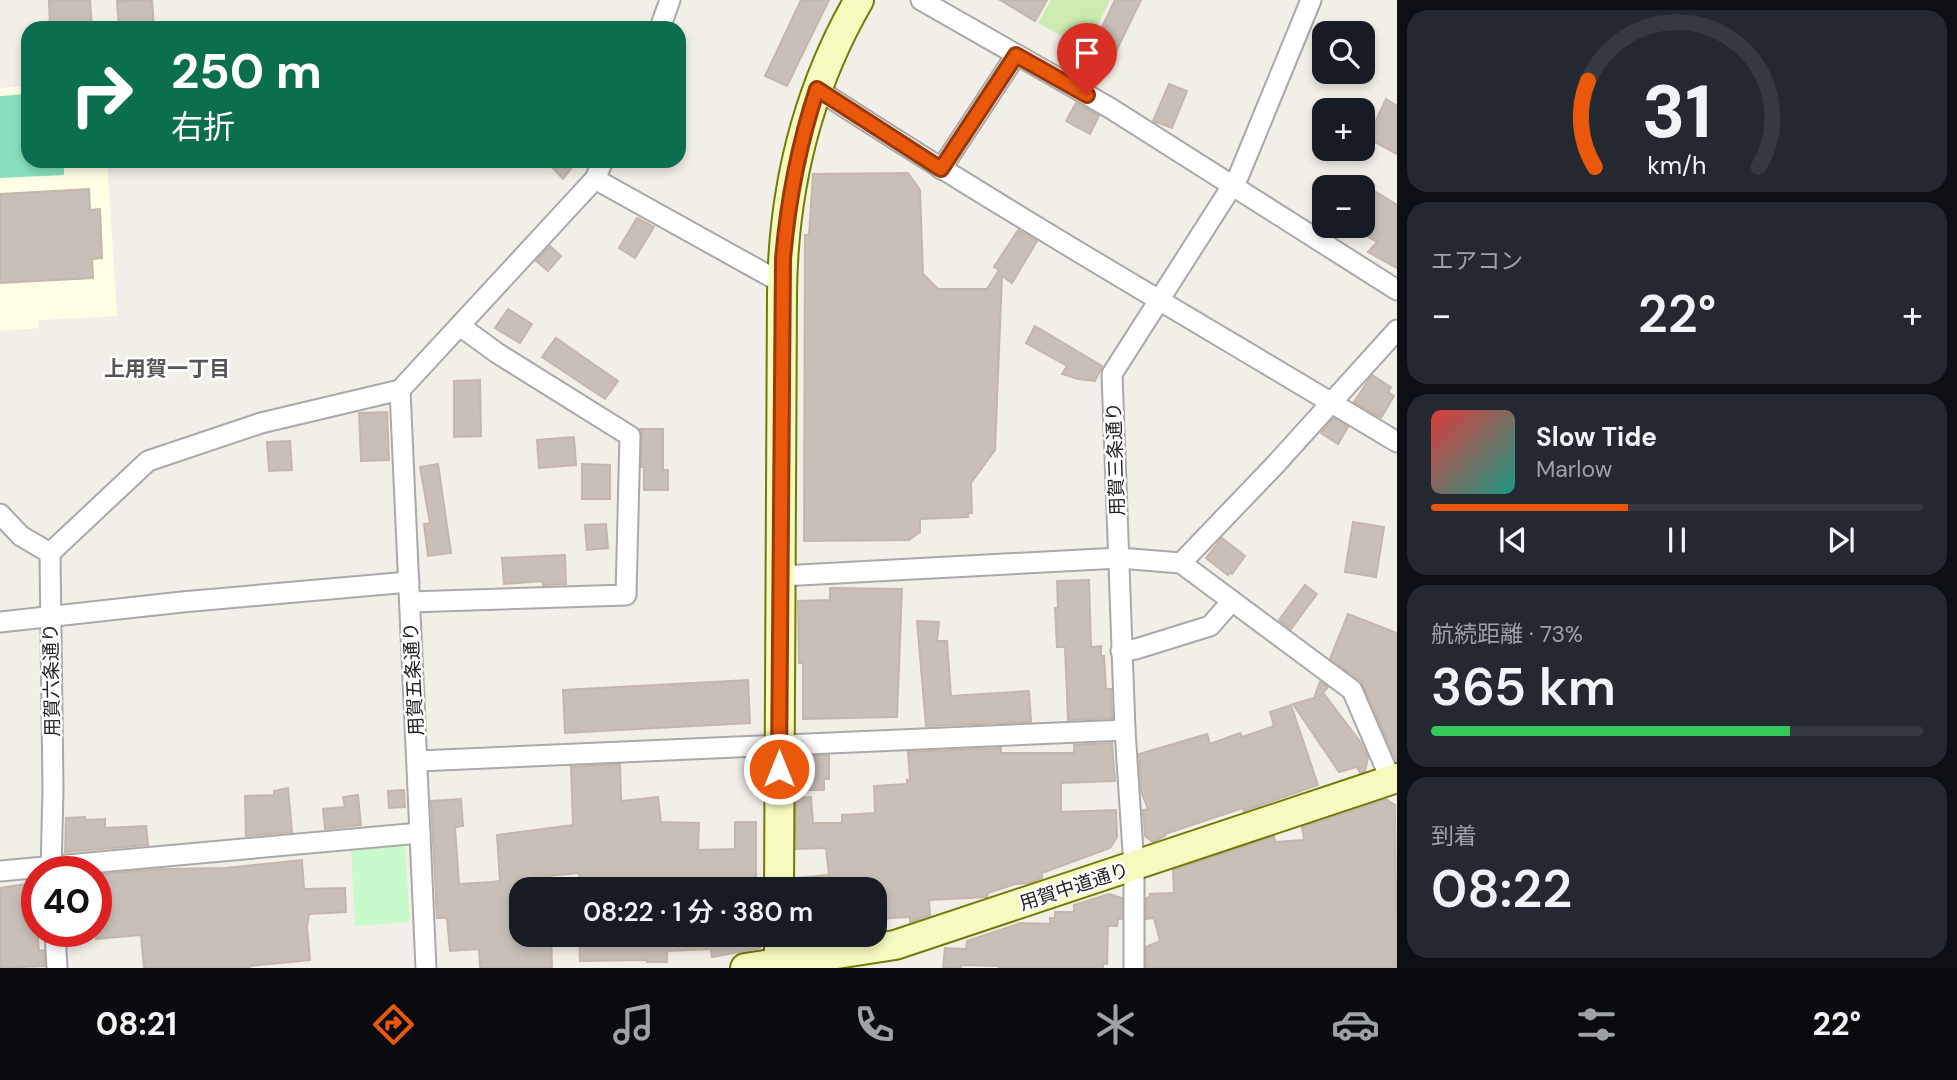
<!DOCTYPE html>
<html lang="ja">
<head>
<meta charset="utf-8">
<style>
  :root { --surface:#171b24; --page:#242831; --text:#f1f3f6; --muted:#9ea1a6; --line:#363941; --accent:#ea580c }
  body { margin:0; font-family:"DM Sans","Noto Sans JP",sans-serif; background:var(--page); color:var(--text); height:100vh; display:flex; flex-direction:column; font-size:26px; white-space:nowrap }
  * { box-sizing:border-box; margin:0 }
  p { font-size:23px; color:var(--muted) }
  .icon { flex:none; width:38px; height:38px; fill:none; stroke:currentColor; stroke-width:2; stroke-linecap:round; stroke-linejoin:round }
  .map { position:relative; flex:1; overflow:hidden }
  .panel { display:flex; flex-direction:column; gap:10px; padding:10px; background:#0d0f14; width:560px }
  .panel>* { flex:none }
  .guide { position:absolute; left:21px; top:21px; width:665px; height:147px; border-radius:21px; box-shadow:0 4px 10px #0003; background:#0b6e4f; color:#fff; overflow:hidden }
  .buttons { position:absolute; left:1312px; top:21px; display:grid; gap:14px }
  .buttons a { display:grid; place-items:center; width:63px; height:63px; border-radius:14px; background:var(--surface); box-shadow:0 4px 10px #0003; font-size:35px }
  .speed { position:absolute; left:21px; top:856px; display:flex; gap:14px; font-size:35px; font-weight:700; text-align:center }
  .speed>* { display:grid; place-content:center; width:91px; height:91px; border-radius:50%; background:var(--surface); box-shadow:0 4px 10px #0003; line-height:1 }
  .speed .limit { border:10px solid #d22; background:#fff; color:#111 }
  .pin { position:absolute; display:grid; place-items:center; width:60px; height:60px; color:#fff; margin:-72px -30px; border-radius:50% 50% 50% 0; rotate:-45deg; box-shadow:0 0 7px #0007 }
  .pin .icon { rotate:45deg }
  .me { position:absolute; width:77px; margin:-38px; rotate:0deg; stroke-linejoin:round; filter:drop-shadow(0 0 5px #0008) }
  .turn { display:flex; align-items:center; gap:24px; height:147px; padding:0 35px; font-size:32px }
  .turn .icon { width:91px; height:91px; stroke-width:2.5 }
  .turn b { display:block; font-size:49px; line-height:60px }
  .big { font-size:52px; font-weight:600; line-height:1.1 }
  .panel .card { flex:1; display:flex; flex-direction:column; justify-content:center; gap:10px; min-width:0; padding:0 24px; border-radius:21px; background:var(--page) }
  .panel .dial { align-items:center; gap:0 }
  .dial svg { height:182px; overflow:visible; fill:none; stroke:var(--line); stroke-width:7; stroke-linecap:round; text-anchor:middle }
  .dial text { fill:var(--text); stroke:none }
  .song { display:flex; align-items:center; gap:21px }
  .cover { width:84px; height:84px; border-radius:10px; background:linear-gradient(135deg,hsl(0 70% 55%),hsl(170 70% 35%)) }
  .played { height:7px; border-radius:4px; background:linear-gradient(90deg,var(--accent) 40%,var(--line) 40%) }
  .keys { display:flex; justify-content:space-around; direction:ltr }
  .heat { display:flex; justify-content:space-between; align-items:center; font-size:38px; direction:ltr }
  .charge { height:10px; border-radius:5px; background:linear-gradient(90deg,#34c759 73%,var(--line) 0) }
  .trip { position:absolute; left:509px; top:877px; width:378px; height:70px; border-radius:21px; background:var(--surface); box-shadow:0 4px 10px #0003; font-weight:600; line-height:70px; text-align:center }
  .tab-bar { display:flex; height:112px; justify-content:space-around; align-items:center; background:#090b0e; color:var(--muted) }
  .tab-bar .icon { width:49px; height:49px }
  .tab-bar .active { color:var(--accent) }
  .tab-bar b { font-size:32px; color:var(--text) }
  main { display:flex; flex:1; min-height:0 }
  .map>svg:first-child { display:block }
  .education { fill:#ffffe5 }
  .grass { fill:#cdebb0 }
  .park { fill:#c8facc }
  .pitch { fill:#88e0be }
  .building { fill:#c7bfb8; stroke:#c4b6ab; stroke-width:2 }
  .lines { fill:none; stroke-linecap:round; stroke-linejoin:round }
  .street-casing { stroke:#a9a9a9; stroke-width:23 }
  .secondary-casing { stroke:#707d05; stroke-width:32 }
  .street { stroke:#fff; stroke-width:19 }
  .secondary { stroke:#f7fabf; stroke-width:28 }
  .route-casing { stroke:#983908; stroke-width:18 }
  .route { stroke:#ea580c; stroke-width:12 }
  .labels { text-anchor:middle; stroke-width:5; stroke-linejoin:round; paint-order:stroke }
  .street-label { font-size:19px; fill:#222; stroke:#fff }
  .neighbourhood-label { font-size:21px; font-weight:bold; fill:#555; stroke:#fff }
</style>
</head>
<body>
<main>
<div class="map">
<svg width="1397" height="968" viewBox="0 0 1397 968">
  <rect width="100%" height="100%" fill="#f2efe9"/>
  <polygon class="education" points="28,86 28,161 107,161 117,316 38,320 38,328 0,331 0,88"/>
  <polygon class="grass" points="1051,0 1110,0 1086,49 1038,23"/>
  <polygon class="park" points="405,846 410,922 355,926 351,849"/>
  <polygon class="pitch" points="28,94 28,161 64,161 64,175 0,178 0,96"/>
  <g class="building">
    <polygon points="49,0 90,0 92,28 50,28"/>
    <polygon points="152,0 154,28 119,28 117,1"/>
    <polygon points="801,0 829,0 787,86 765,76"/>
    <polygon points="1000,0 1047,0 1035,21"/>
    <polygon points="1115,0 1141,0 1110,64 1089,54"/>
    <polygon points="1169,84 1187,91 1172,128 1153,121"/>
    <polygon points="1386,99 1397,106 1397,154 1368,138"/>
    <polygon points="1076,103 1099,116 1090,134 1066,121"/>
    <polygon points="546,161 577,161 563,179"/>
    <polygon points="908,173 920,190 923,274 938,289 987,289 999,270 994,267 1018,230 1037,241 1012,283 1002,276 995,450 971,483 972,513 968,513 968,517 920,519 920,532 909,540 804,541 805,235 809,235 813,174"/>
    <polygon points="1363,184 1397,205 1397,268 1368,252 1377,242 1363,234"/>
    <polygon points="89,189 90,210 100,209 102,258 92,259 93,278 0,283 0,194"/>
    <polygon points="637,218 654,227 635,258 619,248"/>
    <polygon points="550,246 561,256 548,271 536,261"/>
    <polygon points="508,309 532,324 520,343 495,328"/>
    <polygon points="1035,326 1102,366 1095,381 1078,379 1062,374 1067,366 1026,343"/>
    <polygon points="556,338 618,381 605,399 542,357"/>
    <polygon points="1372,375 1391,387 1388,392 1394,396 1381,418 1354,402"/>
    <polygon points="480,380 481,436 454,437 454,381"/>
    <polygon points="387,412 389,460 361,461 359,413"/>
    <polygon points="1334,418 1348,427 1338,444 1321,433"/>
    <polygon points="640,429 663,429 663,470 668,470 668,490 644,490 644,467 641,467 642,436"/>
    <polygon points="574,437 576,465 539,468 537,440"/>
    <polygon points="290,441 292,470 269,471 267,442"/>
    <polygon points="438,464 451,553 428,556 424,524 430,523 420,467"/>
    <polygon points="582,464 610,465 610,499 582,499"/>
    <polygon points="1353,522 1384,527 1376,577 1345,572"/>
    <polygon points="606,524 608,548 587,550 585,525"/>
    <polygon points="1222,538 1245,556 1232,574 1230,572 1228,575 1206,558"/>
    <polygon points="565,555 566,584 543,585 542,581 504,584 502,558"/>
    <polygon points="1089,580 1091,647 1101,646 1101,656 1104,656 1106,689 1111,689 1112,718 1068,720 1065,647 1057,647 1055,608 1058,608 1057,581"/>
    <polygon points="1305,585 1317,594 1291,629 1279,620"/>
    <polygon points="830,588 902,589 897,717 803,719 803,663 799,663 798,601 830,600"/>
    <polygon points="1348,614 1397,633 1397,762 1361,681 1330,659"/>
    <polygon points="917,621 939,622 937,641 947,641 951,696 1029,691 1031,722 926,726"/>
    <polygon points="748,680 750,723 565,733 563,690"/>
    <polygon points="1320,682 1328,687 1321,695 1324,694 1361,743 1368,758 1365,771 1360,773 1357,767 1339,772 1293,704 1314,698"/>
    <polygon points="1291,705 1318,785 1244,811 1243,808 1165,834 1165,836 1153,842 1145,836 1143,810 1148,809 1141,791 1139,754 1207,734 1210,744 1240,733 1242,737 1274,726 1270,712"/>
    <polygon points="1112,743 1115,781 1061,783 1061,812 1116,810 1117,837 1110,848 1042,873 1042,878 1029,883 1015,884 988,893 987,897 929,900 930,915 910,922 910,917 875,919 875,889 796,889 796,878 829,875 826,848 796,849 796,798 811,797 813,823 842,823 842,815 875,813 874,786 907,784 907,780 910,779 908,752 1001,748 1001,753 1074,753 1074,745"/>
    <polygon points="829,755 829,779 824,779 824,790 801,790 801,765 805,765 806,756"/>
    <polygon points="620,764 621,801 658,797 661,822 699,823 698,850 735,849 735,822 756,822 756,889 588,889 587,883 580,883 579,873 548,876 548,889 520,889 520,894 509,895 511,934 551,934 552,968 480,968 479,949 450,951 447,918 437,918 431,801 461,799 463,826 455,827 459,884 492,882 500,881 497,835 573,825 571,767"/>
    <polygon points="288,788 292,832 246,836 245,796 274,795 274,791"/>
    <polygon points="404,790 405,807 389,808 388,791"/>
    <polygon points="358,795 361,825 325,829 323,809 345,807 343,797"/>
    <polygon points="1386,799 1395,805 1397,968 1146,968 1146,947 1160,941 1154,918 1146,919 1146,898 1150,897 1150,894 1174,893 1173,870 1274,836 1275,842 1304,840 1302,827"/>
    <polygon points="85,817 85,820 105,819 105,828 146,826 148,845 65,852 66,818"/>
    <polygon points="302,860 304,889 345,888 346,912 309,914 307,927 310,960 250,966 250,968 144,968 141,935 96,939 96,906 102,905 103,874 162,869 225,868"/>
    <polygon points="33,883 39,951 44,950 45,966 0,968 0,888"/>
    <polygon points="1109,894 1122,898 1122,919 1118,919 1117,926 1108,926 1107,964 1103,964 1103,968 999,968 999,966 961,965 961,968 943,968 945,948 966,949 967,941 1021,923 1050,924 1050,918 1055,918 1055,912 1074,912 1074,905"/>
    <polygon points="579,934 758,934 760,948 712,957 711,949 667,951 667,962 647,962 647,960 580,961"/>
  </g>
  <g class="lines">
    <defs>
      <g id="street">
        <polyline points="921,0 1110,108 1397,290"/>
        <polyline points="660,28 670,0"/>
        <path d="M 817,89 C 1007,213 1203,325 1397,442"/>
        <polyline points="941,169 1016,55"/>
        <polyline points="595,179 782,283"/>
        <polyline points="400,390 426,968"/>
        <polyline points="0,514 21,536 50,553 53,789 51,872"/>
        <polyline points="50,553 148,461 261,423 400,390 595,179 603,161"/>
        <polyline points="1181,563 1352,690 1391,780"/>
        <polyline points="781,576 1119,558 1181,563 1275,465 1397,330"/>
        <polyline points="410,602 626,595 630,436 497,353 460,326"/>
        <polyline points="0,622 182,602 409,582"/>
        <polyline points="1121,651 1136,649 1210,626 1232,601"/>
        <polyline points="418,761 1125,730"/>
        <polyline points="0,871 420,833"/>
        <polyline points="55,931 57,968"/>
        <polyline points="1134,968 1134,867 1125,730 1112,374 1239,175 1311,0"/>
      </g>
      <g id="secondary">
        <path d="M 779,889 L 782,294 C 783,191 807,90 859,0"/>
        <polyline points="745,968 895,945 1397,778"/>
        <polyline points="779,968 779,934"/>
      </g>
    </defs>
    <use href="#street" class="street-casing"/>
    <use href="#secondary" class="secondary-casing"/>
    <use href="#street" class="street"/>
    <use href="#secondary" class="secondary"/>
  </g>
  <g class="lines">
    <defs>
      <path id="route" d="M 779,769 L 783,259 C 788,200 799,144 817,89 L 941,169 L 1016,55 L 1087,95"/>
    </defs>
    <use href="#route" class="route-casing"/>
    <use href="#route" class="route"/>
  </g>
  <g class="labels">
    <g class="street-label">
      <text transform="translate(1115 459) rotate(-92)" y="7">用賀三条通り</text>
      <text transform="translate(413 679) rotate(-93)" y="7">用賀五条通り</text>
      <text transform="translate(51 680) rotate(-91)" y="7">用賀六条通り</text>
      <text transform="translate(1074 886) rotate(-18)" y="7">用賀中道通り</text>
    </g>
    <g class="neighbourhood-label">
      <text x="167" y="376">上用賀一丁目</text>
    </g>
  </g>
</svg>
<div class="buttons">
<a><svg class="icon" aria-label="search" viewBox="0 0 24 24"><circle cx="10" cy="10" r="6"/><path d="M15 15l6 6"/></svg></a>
<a>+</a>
<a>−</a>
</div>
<div class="speed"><div class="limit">40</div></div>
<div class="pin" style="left:1087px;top:95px;background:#d93025"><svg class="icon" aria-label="arrive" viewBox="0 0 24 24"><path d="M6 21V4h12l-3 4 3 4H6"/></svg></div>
<svg class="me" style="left:779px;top:769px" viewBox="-20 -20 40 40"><circle r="17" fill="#ea580c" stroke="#fff" stroke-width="3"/><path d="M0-11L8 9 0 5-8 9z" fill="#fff"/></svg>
<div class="trip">08:22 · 1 分 · 380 m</div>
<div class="guide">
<div class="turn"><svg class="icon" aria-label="right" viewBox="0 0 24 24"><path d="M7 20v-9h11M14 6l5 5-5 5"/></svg><div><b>250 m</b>右折</div></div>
</div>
</div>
<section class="panel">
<div class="card dial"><svg viewBox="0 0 100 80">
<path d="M14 69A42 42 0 1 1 86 69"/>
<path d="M14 69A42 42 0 0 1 11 31" stroke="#ea580c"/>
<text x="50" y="56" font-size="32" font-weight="700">31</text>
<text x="50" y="72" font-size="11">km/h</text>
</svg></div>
<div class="card"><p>エアコン</p>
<div class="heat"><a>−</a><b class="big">22°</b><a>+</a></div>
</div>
<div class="card">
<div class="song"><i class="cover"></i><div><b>Slow Tide</b><p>Marlow</p></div></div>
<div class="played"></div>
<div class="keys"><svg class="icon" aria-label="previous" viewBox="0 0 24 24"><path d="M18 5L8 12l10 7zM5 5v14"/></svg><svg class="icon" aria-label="pause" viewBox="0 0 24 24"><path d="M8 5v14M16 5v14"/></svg><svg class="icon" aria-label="next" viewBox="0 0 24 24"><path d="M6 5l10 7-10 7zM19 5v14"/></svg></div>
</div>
<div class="card"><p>航続距離 · 73%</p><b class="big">365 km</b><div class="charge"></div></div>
<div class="card"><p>到着</p><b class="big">08:22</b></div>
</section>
</main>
<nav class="tab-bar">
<b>08:21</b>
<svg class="icon active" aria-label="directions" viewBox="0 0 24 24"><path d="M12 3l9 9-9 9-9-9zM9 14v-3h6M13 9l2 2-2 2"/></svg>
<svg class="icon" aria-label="music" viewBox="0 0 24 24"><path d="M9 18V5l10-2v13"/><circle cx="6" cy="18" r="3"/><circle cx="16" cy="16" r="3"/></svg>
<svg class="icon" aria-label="phone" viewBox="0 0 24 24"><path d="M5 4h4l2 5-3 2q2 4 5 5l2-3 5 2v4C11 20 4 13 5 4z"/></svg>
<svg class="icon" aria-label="climate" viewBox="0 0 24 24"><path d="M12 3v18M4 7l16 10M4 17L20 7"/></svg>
<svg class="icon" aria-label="car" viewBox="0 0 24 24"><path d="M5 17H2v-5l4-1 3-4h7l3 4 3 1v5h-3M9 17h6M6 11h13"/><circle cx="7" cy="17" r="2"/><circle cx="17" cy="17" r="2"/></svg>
<svg class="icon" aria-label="filters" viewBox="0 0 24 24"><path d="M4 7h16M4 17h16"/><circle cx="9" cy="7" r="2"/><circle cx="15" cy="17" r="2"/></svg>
<b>22°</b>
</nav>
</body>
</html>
